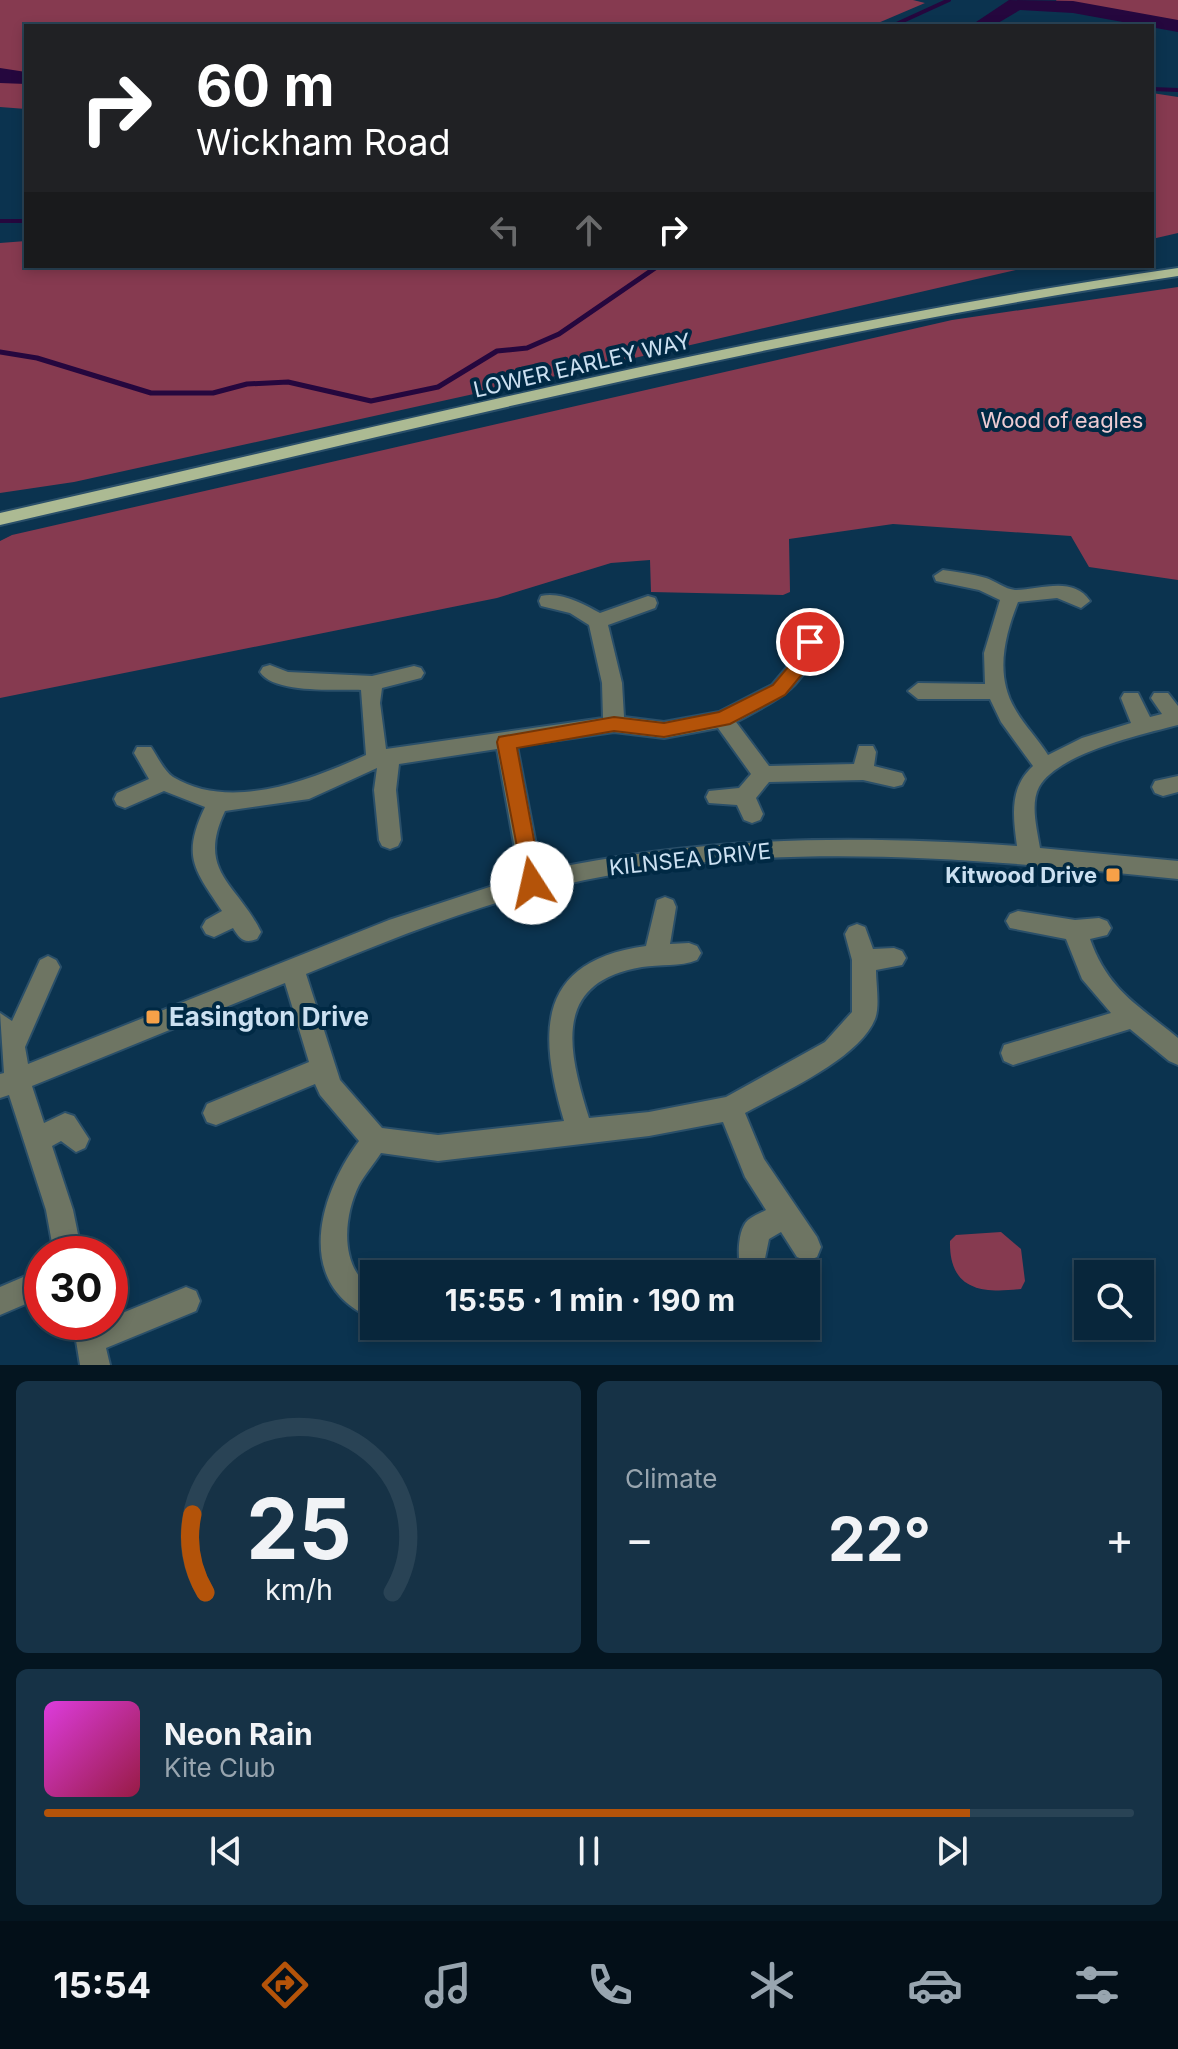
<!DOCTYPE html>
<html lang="en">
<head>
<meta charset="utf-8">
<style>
  :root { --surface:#08263b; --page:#163246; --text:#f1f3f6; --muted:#98a5af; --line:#294355; --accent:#b45309 }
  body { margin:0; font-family:Inter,sans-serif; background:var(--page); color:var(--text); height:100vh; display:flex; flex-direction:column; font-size:30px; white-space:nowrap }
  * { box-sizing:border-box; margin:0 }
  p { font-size:26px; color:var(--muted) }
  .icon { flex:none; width:44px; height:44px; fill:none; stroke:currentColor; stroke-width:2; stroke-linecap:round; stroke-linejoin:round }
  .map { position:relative; height:1365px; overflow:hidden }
  .drawer { display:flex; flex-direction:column; gap:16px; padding:16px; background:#041520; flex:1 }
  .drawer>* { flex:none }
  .top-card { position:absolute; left:24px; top:24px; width:1130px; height:244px; border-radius:0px; box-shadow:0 4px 12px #0003,0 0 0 2px var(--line); background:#202124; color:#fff; overflow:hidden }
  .tools { position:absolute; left:1074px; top:1260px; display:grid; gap:16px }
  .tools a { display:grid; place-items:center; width:80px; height:80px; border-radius:0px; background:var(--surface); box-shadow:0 4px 12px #0003,0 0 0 2px var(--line); font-size:40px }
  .speed { position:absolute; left:24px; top:1236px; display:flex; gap:16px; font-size:40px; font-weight:700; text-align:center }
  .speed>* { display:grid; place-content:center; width:104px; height:104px; border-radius:50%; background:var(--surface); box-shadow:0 4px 12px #0003,0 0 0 2px var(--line); line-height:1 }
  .speed .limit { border:12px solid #d22; background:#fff; color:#111 }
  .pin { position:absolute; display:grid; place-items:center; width:68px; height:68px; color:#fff; margin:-34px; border:4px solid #fff; border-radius:50%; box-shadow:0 2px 8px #0007 }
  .me { position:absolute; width:88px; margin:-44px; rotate:350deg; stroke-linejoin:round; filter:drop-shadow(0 0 6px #0008) }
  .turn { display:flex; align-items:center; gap:28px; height:168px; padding:0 40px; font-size:36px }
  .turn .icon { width:104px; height:104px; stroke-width:2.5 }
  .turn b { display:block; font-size:56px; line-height:68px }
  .lanes { display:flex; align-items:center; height:76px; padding:0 40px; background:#0003; justify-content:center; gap:40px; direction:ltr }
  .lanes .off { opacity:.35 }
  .big { font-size:60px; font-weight:700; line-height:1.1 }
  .drawer .tile { flex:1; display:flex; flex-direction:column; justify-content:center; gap:12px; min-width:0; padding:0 28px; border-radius:12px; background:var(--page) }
  .drawer .dial { align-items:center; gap:0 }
  .dial svg { height:208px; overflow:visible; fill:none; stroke:var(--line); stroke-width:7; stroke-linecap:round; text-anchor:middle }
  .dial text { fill:var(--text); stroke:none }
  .song { display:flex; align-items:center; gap:24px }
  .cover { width:96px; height:96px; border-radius:12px; background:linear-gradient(135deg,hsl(300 70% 55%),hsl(340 70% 35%)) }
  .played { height:8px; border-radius:4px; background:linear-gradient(90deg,var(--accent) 85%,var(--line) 85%) }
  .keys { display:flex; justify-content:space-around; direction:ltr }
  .heat { display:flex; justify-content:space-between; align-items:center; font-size:44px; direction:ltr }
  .drawer .tiles { flex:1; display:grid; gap:16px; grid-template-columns:1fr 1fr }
  .tile:last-child { grid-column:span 2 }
  .trip { position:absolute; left:360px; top:1260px; width:460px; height:80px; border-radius:0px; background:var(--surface); box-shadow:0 4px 12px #0003,0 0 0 2px var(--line); font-weight:700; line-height:80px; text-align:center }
  .tab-bar { display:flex; height:128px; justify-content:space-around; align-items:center; background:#030f18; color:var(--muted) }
  .tab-bar .icon { width:56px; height:56px }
  .tab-bar .selected { color:var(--accent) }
  .tab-bar b { font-size:36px; color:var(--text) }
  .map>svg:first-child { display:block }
  .green { fill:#863a50 }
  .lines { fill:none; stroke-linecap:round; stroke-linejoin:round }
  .stream-far1 { stroke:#25073e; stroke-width:4 }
  .stream { stroke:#25073e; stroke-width:5 }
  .river { fill:#25073e; fill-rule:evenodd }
  .minor-casing { stroke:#2a4f69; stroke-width:4 }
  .major-casing { stroke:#2a4f69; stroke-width:4 }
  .minor { fill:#6e7563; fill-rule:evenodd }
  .major { fill:#acba93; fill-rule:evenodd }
  .route { fill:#b45309; stroke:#753606; stroke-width:2 }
  .poi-dot { fill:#f7a148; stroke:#002944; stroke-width:3 }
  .labels { text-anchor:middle; stroke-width:8; stroke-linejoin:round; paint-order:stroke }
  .street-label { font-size:22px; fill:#cbe0f1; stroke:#002944 }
  .park-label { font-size:22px; fill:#eeccd3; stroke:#002944 }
  .poi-label { font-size:22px; font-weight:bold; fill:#cbe0f1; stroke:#002944; text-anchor:end }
  .near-poi-label { font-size:26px; font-weight:bold; fill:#cbe0f1; stroke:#002944; text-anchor:start }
</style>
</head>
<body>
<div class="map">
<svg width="1178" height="1365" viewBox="0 0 1178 1365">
  <rect width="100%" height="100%" fill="#0b334f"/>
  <g class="green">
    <polygon points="0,0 913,0 925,3 871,26 26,26 26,109 0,107"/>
    <polygon points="1056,0 1178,0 1178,25 1057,2"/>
    <polygon points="1152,93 1178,97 1178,233 1152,239"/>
    <polygon points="26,241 26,266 1033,266 574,372 74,482 0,493 0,243"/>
    <polygon points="1178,287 1178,580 1089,567 1071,536 893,524 789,539 790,592 783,595 651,592 650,560 611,563 497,598 0,698 0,541 12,535 952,320"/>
    <path d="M 1001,1232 L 1021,1249 L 1025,1281 L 1021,1289 C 980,1294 949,1289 950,1241 L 956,1235 Z"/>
  </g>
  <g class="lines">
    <g class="stream-far1">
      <polyline points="892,26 949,0"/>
      <polyline points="1152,89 1178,90"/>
      <polyline points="0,221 26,221"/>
    </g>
    <polyline class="stream" points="0,352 37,358 151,393 213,393 247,384 288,382 371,401 438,387 497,351 527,348 559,334 658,266"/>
    <g class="river">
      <polygon points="1009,0 1073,1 1178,20 1178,32 1073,13 1020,10 993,26 970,26"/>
      <polygon points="0,68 26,72 26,84 0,83"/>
    </g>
    <defs>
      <g id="minor">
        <path d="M 943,570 C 957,572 972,574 986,578 C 995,581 1005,589 1015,590 C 1039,590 1073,575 1090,601 L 1081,608 L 1057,598 L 1018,602 C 1004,637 995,676 1015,709 C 1024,725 1038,739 1048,755 L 1082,738 L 1131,723 L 1121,698 L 1124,693 L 1138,693 L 1150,717 L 1162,714 L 1151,698 L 1154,693 L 1168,693 L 1178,706 L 1178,725 C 1143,734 1058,753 1039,787 C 1030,804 1037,829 1040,848 L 1178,861 L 1178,879 C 990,860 799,841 611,875 C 506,893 405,933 306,974 L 340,1080 L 382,1128 L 438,1135 L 564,1121 C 538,1032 536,961 646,946 L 657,900 L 665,897 L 673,900 L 676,907 L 670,944 L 689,943 L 697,946 L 701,953 L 697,960 C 680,967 660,964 642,967 C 551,982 568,1051 589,1118 L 649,1112 L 726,1097 L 825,1042 L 852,1012 L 852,960 L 845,934 L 849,927 L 857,924 L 865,927 L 873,949 L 894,948 L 902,951 L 906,958 L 902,965 L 876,970 C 876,984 880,1006 875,1019 C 859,1059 781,1093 745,1113 L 764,1159 L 817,1237 L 821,1247 L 817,1257 L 807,1261 L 797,1257 L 781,1232 L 769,1239 L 762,1273 L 742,1273 C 737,1260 737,1230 748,1220 C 753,1216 761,1213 766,1210 L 745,1177 L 723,1122 L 649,1136 L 438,1161 L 381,1153 C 374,1164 365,1174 359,1185 C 343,1217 339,1270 374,1289 L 374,1319 C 293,1286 318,1196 359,1141 L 320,1095 L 315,1084 L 216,1125 L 207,1122 L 203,1113 L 207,1104 L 309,1062 L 285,983 L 32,1086 L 44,1123 L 65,1113 L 74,1116 L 89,1139 L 85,1148 L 76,1152 L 61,1141 L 52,1146 L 73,1210 L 82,1254 L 54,1254 L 46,1210 L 9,1095 L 0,1098 L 0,1074 L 4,1073 L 0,1013 L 12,1021 L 40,960 L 48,956 L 56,960 L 60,967 L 25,1047 L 28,1064 L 389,920 L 520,877 L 497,749 L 399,764 L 396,790 L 401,840 L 398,846 L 390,849 L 382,846 L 379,840 L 374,790 L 377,768 L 309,799 L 225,811 C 196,872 237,883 261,932 L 257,939 C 244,944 240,939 233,928 L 214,937 L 206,934 L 202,927 L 206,920 L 222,911 C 195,870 181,857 205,807 L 164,791 L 125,808 L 117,805 L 114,799 L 117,793 L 149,779 L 134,753 L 137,747 L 151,747 C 157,756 164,771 173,777 C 231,812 310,780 366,755 L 361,690 C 337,689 274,694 260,672 L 263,667 L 270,665 L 288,672 L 372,676 L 414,666 L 421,668 L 424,673 L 421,678 L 382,688 L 380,703 L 386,749 L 603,718 L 602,683 L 589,625 L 570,613 L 541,606 L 539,601 L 541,596 C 560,591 584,604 600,613 L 648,596 L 655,598 L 657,603 L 655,608 L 608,625 L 622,683 L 624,717 L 664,722 L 719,712 L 772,685 L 793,660 L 811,617 L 818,615 L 828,622 C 803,686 796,690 736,722 L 769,766 L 854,764 L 859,746 L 873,746 L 876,752 L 874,766 L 902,773 L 905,779 L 902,785 L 894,787 L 863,780 L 769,782 L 756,798 L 763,814 L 760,820 L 752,823 L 744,820 L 737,805 L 709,803 L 706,797 L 709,791 L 739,788 L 751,774 L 718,728 L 664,738 L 614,732 L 517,746 L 541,871 C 702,836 854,835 1017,846 C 1013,816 1009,788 1033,766 L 1001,722 L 990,699 L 918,699 L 908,691 L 918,683 L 985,684 L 984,653 L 1000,600 L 979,590 L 936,581 L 934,576 Z"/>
        <polygon points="1178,776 1178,792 1163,796 1155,793 1152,787 1155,781"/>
        <path d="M 1018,911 L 1075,920 L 1099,918 L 1107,921 L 1111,928 L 1107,935 L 1090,939 C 1108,990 1138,1005 1178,1038 L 1178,1065 L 1169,1061 L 1130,1029 L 1013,1065 L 1004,1061 L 1001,1053 L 1004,1045 L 1111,1013 L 1082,979 L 1066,939 L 1010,928 L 1006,921 L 1010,914 Z"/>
        <polygon points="42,1269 42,1297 0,1315 0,1287"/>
        <polygon points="186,1287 196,1291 200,1301 196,1311 106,1348 110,1365 80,1365 73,1322 110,1322 110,1318"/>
      </g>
      <path id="major" d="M 1178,268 L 1178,276 C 781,335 391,435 0,525 L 0,513 C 391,424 781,326 1178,268 Z"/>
    </defs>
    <use href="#minor" class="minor-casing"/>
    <use href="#major" class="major-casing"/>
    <use href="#minor" class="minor"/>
    <use href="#major" class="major"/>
  </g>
  <polygon class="route" points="810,636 819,642 808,667 785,695 730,724 664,737 614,731 517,748 542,883 539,889 525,889 497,742 499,737 614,717 664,723 719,712 773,685 794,660 804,638"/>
  <g class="poi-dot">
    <rect x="1105" y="867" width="16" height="16" rx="4"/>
    <rect x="145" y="1009" width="16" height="16" rx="4"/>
  </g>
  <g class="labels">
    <g class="street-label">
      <text transform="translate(582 365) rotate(-13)" y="8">LOWER EARLEY WAY</text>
      <text transform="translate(690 859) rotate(-6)" y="8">KILNSEA DRIVE</text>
    </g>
    <g class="park-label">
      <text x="1062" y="428">Wood of eagles</text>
    </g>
    <g class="poi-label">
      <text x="1097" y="883">Kitwood Drive</text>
    </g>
    <g class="near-poi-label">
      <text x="169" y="1026">Easington Drive</text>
    </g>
  </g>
</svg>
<div class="tools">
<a><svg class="icon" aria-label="search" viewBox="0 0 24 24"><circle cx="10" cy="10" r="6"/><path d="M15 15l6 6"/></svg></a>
</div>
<div class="speed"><div class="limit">30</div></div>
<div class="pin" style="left:810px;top:642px;background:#d93025"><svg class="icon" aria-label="arrive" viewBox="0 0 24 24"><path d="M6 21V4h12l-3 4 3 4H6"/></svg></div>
<svg class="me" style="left:532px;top:883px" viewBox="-20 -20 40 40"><circle r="19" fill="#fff"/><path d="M0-13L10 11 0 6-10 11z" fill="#b45309"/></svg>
<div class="trip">15:55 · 1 min · 190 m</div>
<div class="top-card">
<div class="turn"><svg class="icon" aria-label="right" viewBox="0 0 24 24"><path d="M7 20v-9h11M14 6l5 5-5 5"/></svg><div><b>60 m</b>Wickham Road</div></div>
<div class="lanes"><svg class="icon off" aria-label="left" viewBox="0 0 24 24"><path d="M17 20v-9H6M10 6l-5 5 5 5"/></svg><svg class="icon off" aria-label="ahead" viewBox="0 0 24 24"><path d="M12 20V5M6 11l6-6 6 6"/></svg><svg class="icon" aria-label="right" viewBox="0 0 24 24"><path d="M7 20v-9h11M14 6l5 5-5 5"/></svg></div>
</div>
</div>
<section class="drawer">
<div class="tiles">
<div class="tile dial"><svg viewBox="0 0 100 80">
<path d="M14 69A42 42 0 1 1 86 69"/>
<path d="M14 69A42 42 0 0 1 9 39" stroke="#b45309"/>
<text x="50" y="56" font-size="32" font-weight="700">25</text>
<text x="50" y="72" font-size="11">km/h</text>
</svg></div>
<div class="tile"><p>Climate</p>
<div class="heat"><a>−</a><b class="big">22°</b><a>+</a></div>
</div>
<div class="tile">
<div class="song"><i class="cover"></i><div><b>Neon Rain</b><p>Kite Club</p></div></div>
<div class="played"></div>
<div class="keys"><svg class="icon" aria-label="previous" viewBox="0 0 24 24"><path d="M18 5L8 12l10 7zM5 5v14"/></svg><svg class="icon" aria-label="pause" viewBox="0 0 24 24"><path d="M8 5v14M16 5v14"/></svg><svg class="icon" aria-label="next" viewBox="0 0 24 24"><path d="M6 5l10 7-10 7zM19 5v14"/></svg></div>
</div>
</div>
</section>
<nav class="tab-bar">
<b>15:54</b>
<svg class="icon selected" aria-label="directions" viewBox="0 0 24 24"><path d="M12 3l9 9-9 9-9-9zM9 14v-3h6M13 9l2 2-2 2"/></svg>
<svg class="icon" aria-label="music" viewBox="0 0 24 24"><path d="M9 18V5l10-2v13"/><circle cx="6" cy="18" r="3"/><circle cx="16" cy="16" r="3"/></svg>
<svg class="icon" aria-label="phone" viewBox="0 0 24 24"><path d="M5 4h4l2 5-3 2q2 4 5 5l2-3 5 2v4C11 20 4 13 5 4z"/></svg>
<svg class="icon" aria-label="climate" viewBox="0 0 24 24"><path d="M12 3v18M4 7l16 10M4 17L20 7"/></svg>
<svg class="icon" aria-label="car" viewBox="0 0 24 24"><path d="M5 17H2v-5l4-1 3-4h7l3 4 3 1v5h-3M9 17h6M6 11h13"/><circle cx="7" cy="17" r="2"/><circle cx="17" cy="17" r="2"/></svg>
<svg class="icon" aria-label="filters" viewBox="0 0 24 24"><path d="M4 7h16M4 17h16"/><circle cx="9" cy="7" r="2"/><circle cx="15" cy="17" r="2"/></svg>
</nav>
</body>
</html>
